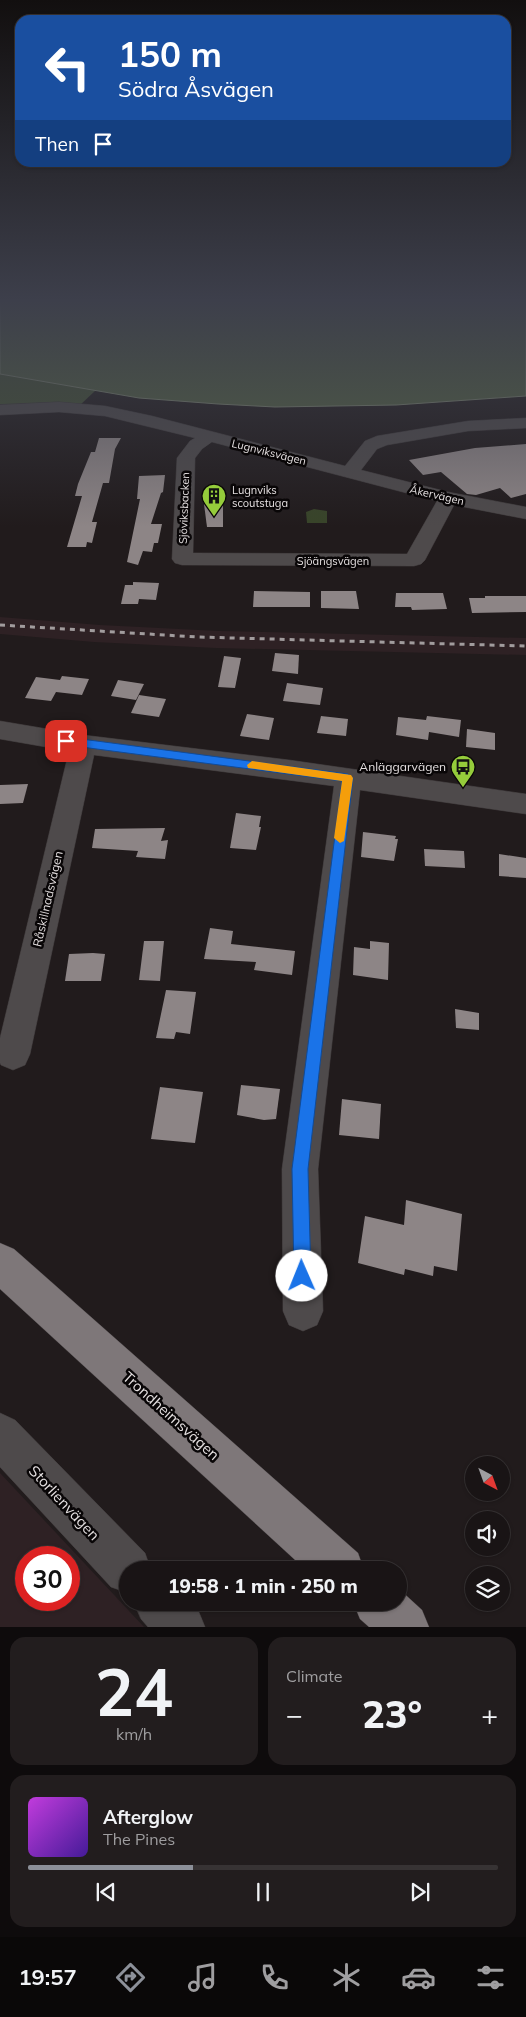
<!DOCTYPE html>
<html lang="en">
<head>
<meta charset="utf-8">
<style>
  :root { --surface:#191415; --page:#221d1e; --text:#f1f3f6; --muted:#9f9ea0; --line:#373334; --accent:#8c9099 }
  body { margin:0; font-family:Mulish,sans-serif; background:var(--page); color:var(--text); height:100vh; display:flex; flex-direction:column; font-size:19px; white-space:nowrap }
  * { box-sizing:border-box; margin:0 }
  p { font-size:16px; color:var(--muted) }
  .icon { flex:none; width:28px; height:28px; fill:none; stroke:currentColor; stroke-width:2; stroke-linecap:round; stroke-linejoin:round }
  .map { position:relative; height:1627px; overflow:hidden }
  .drawer { display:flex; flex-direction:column; gap:10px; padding:10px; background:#0e0b0c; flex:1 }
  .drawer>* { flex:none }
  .guide { position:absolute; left:15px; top:15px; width:496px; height:152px; border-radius:15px; box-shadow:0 1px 4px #0004,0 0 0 1px var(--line); background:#1a4fa0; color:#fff; overflow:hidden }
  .needle { width:32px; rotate:139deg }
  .tools { position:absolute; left:465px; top:1456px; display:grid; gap:10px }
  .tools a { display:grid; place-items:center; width:45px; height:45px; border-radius:50%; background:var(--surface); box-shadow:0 1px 4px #0004,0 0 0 1px var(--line); font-size:25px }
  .speed { position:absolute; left:15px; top:1546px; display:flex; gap:10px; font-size:25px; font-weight:700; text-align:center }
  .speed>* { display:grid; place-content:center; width:65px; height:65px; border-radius:50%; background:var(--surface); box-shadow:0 1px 4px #0004,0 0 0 1px var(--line); line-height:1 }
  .speed .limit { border:8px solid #d22; background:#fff; color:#111 }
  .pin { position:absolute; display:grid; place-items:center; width:42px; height:42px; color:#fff; margin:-21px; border-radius:10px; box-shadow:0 2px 8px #0006 }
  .me { position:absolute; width:55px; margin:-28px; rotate:359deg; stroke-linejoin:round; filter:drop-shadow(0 0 4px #0008) }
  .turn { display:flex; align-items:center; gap:18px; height:105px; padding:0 20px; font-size:22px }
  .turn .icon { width:65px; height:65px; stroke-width:2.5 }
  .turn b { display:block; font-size:35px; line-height:42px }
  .then { display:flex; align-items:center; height:48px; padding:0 20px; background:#0003; gap:10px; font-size:19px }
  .big { font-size:38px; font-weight:800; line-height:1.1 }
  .drawer .tile { flex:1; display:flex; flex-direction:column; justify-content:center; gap:8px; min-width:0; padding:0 18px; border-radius:15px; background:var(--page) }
  .drawer .dial { align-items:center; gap:0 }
  .dial b { font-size:65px; line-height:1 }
  .song { display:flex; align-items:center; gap:15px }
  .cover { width:60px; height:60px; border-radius:8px; background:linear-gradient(135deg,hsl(290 70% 55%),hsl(260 70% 35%)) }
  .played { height:5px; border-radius:2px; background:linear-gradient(90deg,var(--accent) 35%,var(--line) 35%) }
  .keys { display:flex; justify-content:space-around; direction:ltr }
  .heat { display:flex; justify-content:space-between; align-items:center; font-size:28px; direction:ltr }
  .drawer .tiles { flex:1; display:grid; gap:10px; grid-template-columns:1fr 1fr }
  .tile:last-child { grid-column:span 2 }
  .trip { position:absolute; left:119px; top:1561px; width:288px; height:50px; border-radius:25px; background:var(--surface); box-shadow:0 1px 4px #0004,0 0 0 1px var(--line); font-weight:800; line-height:50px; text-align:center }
  .tab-bar { display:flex; height:80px; justify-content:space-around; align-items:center; background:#0a0808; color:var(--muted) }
  .tab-bar .icon { width:35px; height:35px }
  .tab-bar .current { color:var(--accent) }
  .tab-bar b { font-size:22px; color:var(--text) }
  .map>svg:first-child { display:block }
  .built { fill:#2e2124; fill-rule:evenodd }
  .green { fill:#384429 }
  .forest { fill:#455334 }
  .water { fill:#556444; stroke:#808973 }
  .building { fill:#8d8586 }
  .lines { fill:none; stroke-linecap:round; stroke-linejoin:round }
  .minor-casing { stroke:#3c3738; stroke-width:1 }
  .major-casing { stroke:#3c3738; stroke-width:1 }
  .minor { fill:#4e4a4b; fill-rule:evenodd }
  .major { fill:#7e7779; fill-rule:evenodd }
  .rail { stroke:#a19c9d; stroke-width:3; stroke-dasharray:5 5; stroke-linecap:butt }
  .route { fill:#1a73e8; stroke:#114b97 }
  .slow { fill:#f59e0b }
  .labels { text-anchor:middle; stroke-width:5; stroke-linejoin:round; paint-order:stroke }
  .far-street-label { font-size:11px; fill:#e5e0e1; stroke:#090607 }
  .far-poi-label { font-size:11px; fill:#e5e0e1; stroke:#090607; text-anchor:start }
  .poi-label { font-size:12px; fill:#e5e0e1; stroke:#090607; text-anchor:end }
  .street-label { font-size:12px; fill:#e5e0e1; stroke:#090607 }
  .near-street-label { font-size:15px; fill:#e5e0e1; stroke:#090607 }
</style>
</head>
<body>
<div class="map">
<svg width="526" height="1627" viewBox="0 0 526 1627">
  <rect width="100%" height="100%" fill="#211b1c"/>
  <g class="built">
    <polygon points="0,617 100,625 219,631 526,638 526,655 216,648 94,642 0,634"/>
    <path d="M 0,1473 L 144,1627 L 0,1627 ZM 26,1558 L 69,1558 L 69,1600 L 26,1600 Z"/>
  </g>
  <polygon class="green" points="314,509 327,511 327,523 307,523 306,512"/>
  <polygon class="forest" points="0,374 96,390 79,406 0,406"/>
  <polygon class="water" points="0,299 526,299 526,396 396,405 275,407 218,404 139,398 0,374"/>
  <g class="building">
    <polygon points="99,438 121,438 115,449 109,483 103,483 92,522 97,522 92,543 87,542 86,547 67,547 82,496 75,496 78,484 91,452 95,452"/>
    <polygon points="526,444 526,494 511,498 500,488 476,495 467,494 441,472 423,475 409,460 475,448"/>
    <polygon points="165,475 163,492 161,493 151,524 162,524 158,543 154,543 152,552 143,551 138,565 127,562 140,499 137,499 139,476"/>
    <polygon points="204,504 223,504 223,527 207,527"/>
    <polygon points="133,582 159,583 156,600 139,599 138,604 121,604 125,585 133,585"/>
    <polygon points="254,591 310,592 310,607 253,607"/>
    <polygon points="321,591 356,591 359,609 321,608"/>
    <polygon points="396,593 443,593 447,609 412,610 411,607 395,607"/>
    <polygon points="485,596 526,596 526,612 472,613 469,598 485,598"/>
    <polygon points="275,653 299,655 298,674 272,671"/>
    <polygon points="224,656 241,658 235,688 218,687"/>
    <polygon points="62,676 89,679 82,695 56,692 51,701 25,698 36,677 60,680"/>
    <polygon points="118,680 144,684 136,700 111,696"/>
    <polygon points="287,683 323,688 320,705 283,701"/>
    <polygon points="139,695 166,699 159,717 131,713"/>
    <polygon points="247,714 274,718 269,740 240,736"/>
    <polygon points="321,716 348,719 346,736 317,733"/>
    <polygon points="427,716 461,720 459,737 429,732 428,740 396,735 398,717 426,720"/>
    <polygon points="467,729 495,733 495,750 466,747"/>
    <polygon points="28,784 23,803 0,804 0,785"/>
    <polygon points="236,813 261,816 259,827 261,827 256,850 230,848"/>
    <polygon points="165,828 161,841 168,840 165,859 136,857 138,851 92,848 95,829"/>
    <polygon points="363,832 396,836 395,839 398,839 394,861 361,857"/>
    <polygon points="424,849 464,851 465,868 425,866"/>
    <polygon points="499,854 526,858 526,878 499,876"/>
    <polygon points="210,928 233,931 231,944 295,951 292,975 254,970 256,962 204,959"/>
    <polygon points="144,941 164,941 160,981 139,980"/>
    <polygon points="370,941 389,943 388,980 353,975 354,947 370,949"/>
    <polygon points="93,953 105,954 101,981 65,981 69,954"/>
    <polygon points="166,990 196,992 190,1034 176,1032 174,1039 156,1038"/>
    <polygon points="455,1009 479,1013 479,1030 456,1028"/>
    <polygon points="241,1085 280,1089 276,1119 264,1120 237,1115"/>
    <polygon points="160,1087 203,1092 195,1143 151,1139"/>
    <polygon points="342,1099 381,1104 379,1139 339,1135"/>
    <polygon points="406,1200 462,1214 457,1271 434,1266 433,1276 405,1269 404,1275 358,1263 365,1216 404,1225"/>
  </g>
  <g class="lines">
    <defs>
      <g id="minor">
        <path d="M 59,402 L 105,406 L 152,416 L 345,466 L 365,441 L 377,436 L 468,421 L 526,418 L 526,428 L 468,431 L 387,445 L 377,449 L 361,470 L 448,492 L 526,507 L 526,519 L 454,505 L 425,560 L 421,564 L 414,566 L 182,565 L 175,563 L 172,559 L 177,458 L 190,441 L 195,438 L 105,416 L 59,412 L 0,415 L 0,405 ZM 212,442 L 437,501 L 407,554 L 193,553 L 195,458 L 202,449 Z"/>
        <polygon points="0,721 83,735 289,760 526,794 526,814 360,790 318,1169 323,1311 317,1325 303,1331 289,1325 283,1311 282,1169 334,786 94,755 30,1054 25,1065 13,1070 1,1065 0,1063 0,1038 69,751 0,739"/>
        <polygon points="0,1413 15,1420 145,1553 151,1570 128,1570 128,1593 111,1587 0,1467"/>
        <polygon points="134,1602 191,1602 198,1610 205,1627 148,1627 141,1619"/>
      </g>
      <g id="major">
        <polygon points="0,1243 14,1249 358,1553 364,1570 306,1570 0,1289"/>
        <polygon points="398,1588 422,1610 429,1627 369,1627 360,1619 353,1602 398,1602"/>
      </g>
    </defs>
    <use href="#minor" class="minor-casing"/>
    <use href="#major" class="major-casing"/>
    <use href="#minor" class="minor"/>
    <use href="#major" class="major"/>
    <polyline class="rail" points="0,625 197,637 526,646"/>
  </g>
  <linearGradient id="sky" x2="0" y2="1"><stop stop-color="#120f0f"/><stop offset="0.57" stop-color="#3d3f4b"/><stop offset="1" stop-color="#3d3f4b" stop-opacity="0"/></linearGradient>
  <rect width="526" height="527" fill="url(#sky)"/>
  <polygon class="route" points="66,737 348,774 353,778 308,1169 311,1276 308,1282 302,1285 297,1282 294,1276 292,1169 342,781 66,745 61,741"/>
  <polygon class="slow" points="252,761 351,775 353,778 344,841 340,843 334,838 342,781 248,768 247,765"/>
  <defs>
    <symbol id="building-pin" viewBox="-11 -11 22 30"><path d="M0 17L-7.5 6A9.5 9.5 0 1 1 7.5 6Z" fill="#95cc3b" stroke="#090607"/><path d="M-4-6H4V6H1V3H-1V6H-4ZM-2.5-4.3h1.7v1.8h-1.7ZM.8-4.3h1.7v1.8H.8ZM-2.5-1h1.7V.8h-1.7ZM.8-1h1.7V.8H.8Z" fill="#111"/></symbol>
    <symbol id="bus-pin" viewBox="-11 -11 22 30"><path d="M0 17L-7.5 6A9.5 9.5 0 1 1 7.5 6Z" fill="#95cc3b" stroke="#090607"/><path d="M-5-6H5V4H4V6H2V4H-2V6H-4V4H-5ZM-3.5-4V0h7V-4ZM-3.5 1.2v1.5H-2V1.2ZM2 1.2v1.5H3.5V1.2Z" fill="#111"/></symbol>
  </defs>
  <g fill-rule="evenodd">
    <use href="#building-pin" x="200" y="482" width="28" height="38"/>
    <use href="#bus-pin" x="449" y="753" width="28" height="38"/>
  </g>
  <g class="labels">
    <g class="far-street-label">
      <text transform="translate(269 452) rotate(14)" y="4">Lugnviksvägen</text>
      <text transform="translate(437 495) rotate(13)" y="4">Åkervägen</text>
      <text transform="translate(184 508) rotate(-88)" y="4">Sjöviksbacken</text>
      <text x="333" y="565">Sjöängsvägen</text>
    </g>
    <g class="far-poi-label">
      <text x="232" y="494">Lugnviks<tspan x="232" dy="13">scoutstuga</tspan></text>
    </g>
    <g class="poi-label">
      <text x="446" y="771">Anläggarvägen</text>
    </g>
    <g class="street-label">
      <text transform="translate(48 899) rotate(-77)" y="4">Råskillnadsvägen</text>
    </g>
    <g class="near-street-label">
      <text transform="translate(171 1416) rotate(42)" y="5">Trondheimsvägen</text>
      <text transform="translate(64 1503) rotate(47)" y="5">Storlienvägen</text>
    </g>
  </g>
</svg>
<div class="tools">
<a><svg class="needle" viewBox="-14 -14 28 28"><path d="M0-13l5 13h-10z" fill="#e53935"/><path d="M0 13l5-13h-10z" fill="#9f9ea0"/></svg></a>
<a><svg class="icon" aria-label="sound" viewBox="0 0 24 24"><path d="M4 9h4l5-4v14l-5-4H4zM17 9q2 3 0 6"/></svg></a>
<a><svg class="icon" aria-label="layers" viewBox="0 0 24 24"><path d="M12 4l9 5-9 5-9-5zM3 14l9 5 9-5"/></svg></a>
</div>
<div class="speed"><div class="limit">30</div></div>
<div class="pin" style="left:66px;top:741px;background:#d93025"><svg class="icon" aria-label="arrive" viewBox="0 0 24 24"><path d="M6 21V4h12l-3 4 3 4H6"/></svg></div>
<svg class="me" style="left:302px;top:1276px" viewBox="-20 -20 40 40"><circle r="19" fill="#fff"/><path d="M0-13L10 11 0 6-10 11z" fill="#1a73e8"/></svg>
<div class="trip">19:58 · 1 min · 250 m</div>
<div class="guide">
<div class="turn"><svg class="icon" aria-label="left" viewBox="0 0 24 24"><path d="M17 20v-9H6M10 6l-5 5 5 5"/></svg><div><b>150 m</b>Södra Åsvägen</div></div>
<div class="then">Then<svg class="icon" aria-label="arrive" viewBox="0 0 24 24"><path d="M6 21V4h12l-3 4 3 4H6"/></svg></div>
</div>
</div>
<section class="drawer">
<div class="tiles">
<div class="tile dial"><b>24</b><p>km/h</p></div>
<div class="tile"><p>Climate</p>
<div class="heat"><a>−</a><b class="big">23°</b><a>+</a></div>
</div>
<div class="tile">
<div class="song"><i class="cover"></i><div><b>Afterglow</b><p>The Pines</p></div></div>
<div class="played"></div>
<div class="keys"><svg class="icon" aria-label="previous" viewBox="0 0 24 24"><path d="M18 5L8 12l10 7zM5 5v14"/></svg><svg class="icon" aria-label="pause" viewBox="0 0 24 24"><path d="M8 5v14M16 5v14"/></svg><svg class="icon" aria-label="next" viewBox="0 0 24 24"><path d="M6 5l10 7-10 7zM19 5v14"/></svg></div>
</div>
</div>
</section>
<nav class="tab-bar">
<b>19:57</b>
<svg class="icon current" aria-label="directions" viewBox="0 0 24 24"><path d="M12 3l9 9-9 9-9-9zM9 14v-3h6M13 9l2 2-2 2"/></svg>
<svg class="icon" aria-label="music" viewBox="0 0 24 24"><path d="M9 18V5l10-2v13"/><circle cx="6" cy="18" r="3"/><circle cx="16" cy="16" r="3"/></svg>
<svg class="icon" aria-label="phone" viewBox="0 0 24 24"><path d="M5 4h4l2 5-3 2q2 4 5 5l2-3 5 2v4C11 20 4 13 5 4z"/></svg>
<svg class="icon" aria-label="climate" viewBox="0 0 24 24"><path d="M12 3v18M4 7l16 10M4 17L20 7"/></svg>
<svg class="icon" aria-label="car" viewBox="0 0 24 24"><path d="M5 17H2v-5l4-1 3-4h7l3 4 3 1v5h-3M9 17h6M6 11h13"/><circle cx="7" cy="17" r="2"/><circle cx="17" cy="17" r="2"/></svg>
<svg class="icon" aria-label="filters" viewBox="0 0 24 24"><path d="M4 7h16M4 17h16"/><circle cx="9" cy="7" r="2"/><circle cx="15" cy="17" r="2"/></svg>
</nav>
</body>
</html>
